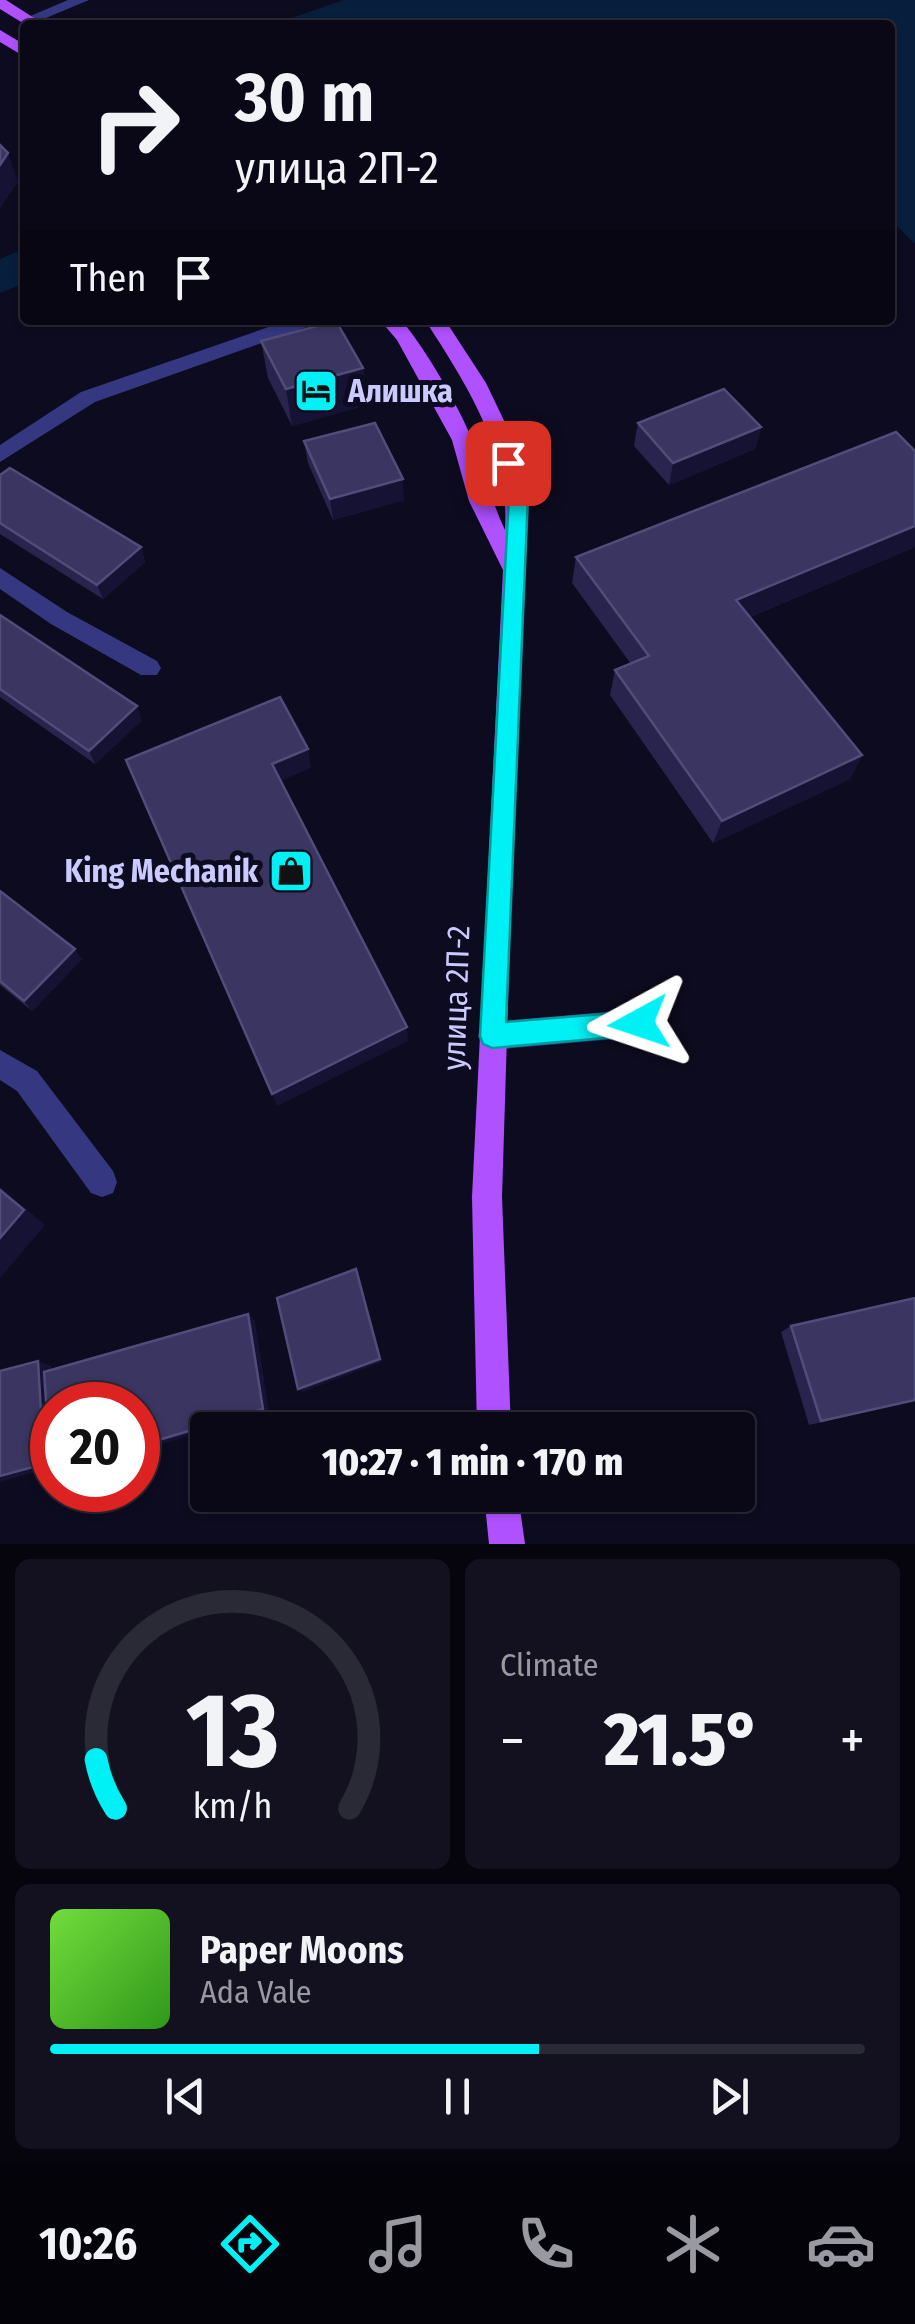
<!DOCTYPE html>
<html lang="en">
<head>
<meta charset="utf-8">
<style>
  :root { --surface:#0a0817; --page:#131120; --text:#f1f3f6; --muted:#999aa1; --line:#2a2936; --accent:#00f1f5 }
  body { margin:0; font-family:"Fira Sans Condensed",sans-serif; background:var(--page); color:var(--text); height:100vh; display:flex; flex-direction:column; font-size:38px; white-space:nowrap }
  * { box-sizing:border-box; margin:0 }
  p { font-size:32px; color:var(--muted) }
  .icon { flex:none; width:55px; height:55px; fill:none; stroke:currentColor; stroke-width:2; stroke-linecap:round; stroke-linejoin:round }
  .map { position:relative; height:1544px; overflow:hidden }
  .details { display:flex; flex-direction:column; gap:15px; padding:15px; background:#06040d; flex:1 }
  .details>* { flex:none }
  .guide { position:absolute; left:20px; top:20px; width:875px; height:305px; border-radius:10px; box-shadow:0 2px 8px #0004,0 0 0 2px var(--line); background:#0a0817; color:var(--text); overflow:hidden }
  .speed { position:absolute; left:30px; top:1382px; display:flex; gap:20px; font-size:50px; font-weight:700; text-align:center }
  .speed>* { display:grid; place-content:center; width:130px; height:130px; border-radius:50%; background:var(--surface); box-shadow:0 2px 8px #0004,0 0 0 2px var(--line); line-height:1 }
  .speed .limit { border:15px solid #d22; background:#fff; color:#111 }
  .pin { position:absolute; display:grid; place-items:center; width:85px; height:85px; color:#fff; margin:-42px; border-radius:20px; box-shadow:0 5px 15px #0006 }
  .me { position:absolute; width:110px; margin:-55px; rotate:265deg; stroke-linejoin:round; filter:drop-shadow(0 0 8px #0008) }
  .turn { display:flex; align-items:center; gap:35px; height:210px; padding:0 50px; font-size:45px }
  .turn .icon { width:130px; height:130px; stroke-width:2.5 }
  .turn b { display:block; font-size:70px; line-height:85px }
  .then { display:flex; align-items:center; height:95px; padding:0 50px; background:#0003; gap:20px; font-size:38px }
  .big { font-size:75px; font-weight:800; line-height:1.1 }
  .details .card { flex:1; display:flex; flex-direction:column; justify-content:center; gap:15px; min-width:0; padding:0 35px; border-radius:15px; background:var(--page) }
  .details .dial { align-items:center; gap:0 }
  .dial svg { height:260px; overflow:visible; fill:none; stroke:var(--line); stroke-width:7; stroke-linecap:round; text-anchor:middle }
  .dial text { fill:var(--text); stroke:none }
  .song { display:flex; align-items:center; gap:30px }
  .cover { width:120px; height:120px; border-radius:15px; background:linear-gradient(135deg,hsl(100 70% 55%),hsl(110 70% 35%)) }
  .played { height:10px; border-radius:5px; background:linear-gradient(90deg,var(--accent) 60%,var(--line) 60%) }
  .keys { display:flex; justify-content:space-around; direction:ltr }
  .heat { display:flex; justify-content:space-between; align-items:center; font-size:55px; direction:ltr }
  .details .tiles { flex:1; display:grid; gap:15px; grid-template-columns:1fr 1fr }
  .card:last-child { grid-column:span 2 }
  .trip { position:absolute; left:190px; top:1412px; width:565px; height:100px; border-radius:10px; background:var(--surface); box-shadow:0 2px 8px #0004,0 0 0 2px var(--line); font-weight:800; line-height:100px; text-align:center }
  .menu { display:flex; height:160px; justify-content:space-around; align-items:center; background:#040309; color:var(--muted) }
  .menu .icon { width:70px; height:70px }
  .menu .on { color:var(--accent) }
  .menu b { font-size:45px; color:var(--text) }
  .map>svg:first-child { display:block }
  .water { fill:#071f3d }
  .lines { fill:none; stroke-linecap:round; stroke-linejoin:round }
  .river { fill:#071f3d; fill-rule:evenodd }
  .minor { fill:#353880; fill-rule:evenodd }
  .major { fill:#af51ff; fill-rule:evenodd }
  .wall { fill:#28244e }
  .shaded-wall { fill:#161233 }
  .building { fill:#3a3561; stroke:#504d7a; stroke-width:2.5 }
  .route { fill:#00f1f5; stroke:#009d9f; stroke-width:2.5 }
  .labels { text-anchor:middle; stroke-width:10; stroke-linejoin:round; paint-order:stroke }
  .poi-label { font-size:32px; font-weight:bold; fill:#cbcaff; stroke:#0d0b1f; text-anchor:start }
  .street-label { font-size:32px; fill:#cbcaff; stroke:#0d0b1f }
</style>
</head>
<body>
<div class="map">
<svg width="915" height="1544" viewBox="0 0 915 1544">
  <rect width="100%" height="100%" fill="#0d0b1f"/>
  <polygon class="water" points="344,0 915,0 915,244 890,219 890,25 271,25"/>
  <g class="lines">
    <polygon class="river" points="25,248 25,283 0,293 0,259"/>
    <g class="minor">
      <polygon points="68,0 89,0 34,23 21,20"/>
      <polygon points="289,320 318,320 315,324 95,402 0,462 0,445 81,392"/>
      <polygon points="0,568 67,612 157,661 161,668 157,675 141,675 51,624 0,589"/>
      <polygon points="639,1009 649,1013 653,1023 649,1033 639,1037 492,1050 482,1046 478,1036 482,1026 492,1022"/>
      <polygon points="0,1050 37,1071 113,1171 117,1182 113,1193 102,1197 91,1193 17,1091 0,1080"/>
    </g>
    <g class="major">
      <polygon points="0,0 6,0 45,25 26,25 0,9"/>
      <polygon points="0,30 25,45 25,57 0,42"/>
      <path d="M 380,320 L 401,320 C 424,346 460,408 473,442 C 485,471 491,501 505,530 C 510,451 467,385 425,320 L 445,320 L 486,383 L 509,431 L 529,495 L 514,810 L 502,1197 L 511,1430 L 477,1430 L 472,1197 L 503,570 L 469,501 L 452,440 L 397,340 Z"/>
      <polygon points="484,1495 518,1495 525,1544 489,1544"/>
    </g>
  </g>
  <g class="wall">
    <polygon points="261,341 363,368 366,405 292,426 268,378"/>
    <polygon points="638,423 761,427 755,449 669,485 634,446"/>
    <polygon points="304,441 404,500 333,520 308,463"/>
    <polygon points="0,475 141,547 145,562 103,599 0,534"/>
    <polygon points="915,547 750,617 862,755 850,779 713,843 610,695 615,670 631,664 572,583 576,557"/>
    <polygon points="0,615 142,720 95,764 0,697"/>
    <polygon points="0,891 82,959 32,1011 0,985"/>
    <polygon points="791,1326 915,1400 809,1425 781,1332"/>
  </g>
  <g class="shaded-wall">
    <polygon points="8,153 18,182 0,208 0,165"/>
    <polygon points="363,368 366,405 292,426 286,389"/>
    <polygon points="761,427 755,449 669,485 673,463"/>
    <polygon points="403,479 404,500 333,520 330,499"/>
    <polygon points="915,526 915,547 728,626 736,600"/>
    <polygon points="141,547 145,562 103,599 97,585"/>
    <polygon points="137,706 142,720 95,764 89,751"/>
    <polygon points="308,749 311,768 276,783 272,764"/>
    <polygon points="862,755 850,779 713,843 722,821"/>
    <polygon points="75,949 82,959 32,1011 24,1001"/>
    <polygon points="407,1027 408,1041 277,1106 272,1094"/>
    <polygon points="0,1187 45,1225 0,1278"/>
    <polygon points="358,1275 382,1362 302,1392 298,1389"/>
    <polygon points="248,1314 255,1321 269,1412 138,1451 138,1446"/>
    <polygon points="38,1361 51,1366 54,1405 52,1467 0,1482 0,1476"/>
  </g>
  <g class="building">
    <polygon points="0,145 8,153 0,165"/>
    <polygon points="336,321 363,368 286,389 261,341"/>
    <polygon points="724,389 761,427 673,463 638,423"/>
    <polygon points="375,423 403,479 330,499 304,441"/>
    <polygon points="896,432 915,451 915,526 736,600 862,755 722,821 615,670 649,656 576,557"/>
    <polygon points="10,468 141,547 97,585 0,523 0,475"/>
    <polygon points="0,615 137,706 89,751 0,689"/>
    <polygon points="280,697 308,749 272,764 407,1027 272,1094 126,760"/>
    <polygon points="0,891 75,949 24,1001 0,981"/>
    <polygon points="0,1190 24,1210 0,1238"/>
    <polygon points="356,1269 380,1359 298,1389 277,1298"/>
    <polygon points="915,1298 915,1400 821,1421 791,1326"/>
    <polygon points="248,1314 263,1409 138,1446 138,1405 52,1405 52,1471 51,1471 44,1372"/>
    <polygon points="38,1361 44,1464 0,1476 0,1371"/>
  </g>
  <polygon class="route" points="508,456 518,463 528,495 506,1022 639,1011 648,1014 652,1023 648,1032 639,1035 492,1048 483,1044 480,1036 509,495 499,463"/>
  <defs>
    <symbol id="hotel-square" viewBox="-11 -11 22 22"><rect x="-9" y="-9" width="18" height="18" rx="4" fill="#00f1f5" stroke="#0d0b1f"/><path d="M-6-4.5h1.5V1H6V5H4.5V3h-9V5H-6ZM-4 0a1.8 1.8 0 1 1 3.6 0ZM.5 0V-2.5h3Q6-2.5 6 0Z" fill="#111"/></symbol>
    <symbol id="shop-square" viewBox="-11 -11 22 22"><rect x="-9" y="-9" width="18" height="18" rx="4" fill="#00f1f5" stroke="#0d0b1f"/><path d="M-5-2.5h2.3a2.7 3.5 0 0 1 5.4 0H5L5.5 6h-11ZM-1.5-2.5h3a1.5 2.3 0 0 0-3 0Z" fill="#111"/></symbol>
  </defs>
  <g fill-rule="evenodd">
    <use href="#hotel-square" x="291" y="366" width="50" height="50"/>
    <use href="#shop-square" x="266" y="846" width="50" height="50"/>
  </g>
  <g class="labels">
    <g class="poi-label">
      <text x="348" y="402">Алишка</text>
      <text x="258" y="882" text-anchor="end">King Mechanik</text>
    </g>
    <g class="street-label">
      <text transform="translate(456 998) rotate(-88)" y="11">улица 2П-2</text>
    </g>
  </g>
</svg>
<div class="speed"><div class="limit">20</div></div>
<div class="pin" style="left:508px;top:463px;background:#d93025"><svg class="icon" aria-label="arrive" viewBox="0 0 24 24"><path d="M6 21V4h12l-3 4 3 4H6"/></svg></div>
<svg class="me" style="left:639px;top:1023px" viewBox="-20 -20 40 40"><path d="M0-17L14 15 0 8-14 15z" fill="#00f1f5" stroke="#fff" stroke-width="4"/></svg>
<div class="trip">10:27 · 1 min · 170 m</div>
<div class="guide">
<div class="turn"><svg class="icon" aria-label="right" viewBox="0 0 24 24"><path d="M7 20v-9h11M14 6l5 5-5 5"/></svg><div><b>30 m</b>улица 2П-2</div></div>
<div class="then">Then<svg class="icon" aria-label="arrive" viewBox="0 0 24 24"><path d="M6 21V4h12l-3 4 3 4H6"/></svg></div>
</div>
</div>
<section class="details">
<div class="tiles">
<div class="card dial"><svg viewBox="0 0 100 80">
<path d="M14 69A42 42 0 1 1 86 69"/>
<path d="M14 69A42 42 0 0 1 8 54" stroke="#00f1f5"/>
<text x="50" y="56" font-size="32" font-weight="700">13</text>
<text x="50" y="72" font-size="11">km/h</text>
</svg></div>
<div class="card"><p>Climate</p>
<div class="heat"><a>−</a><b class="big">21.5°</b><a>+</a></div>
</div>
<div class="card">
<div class="song"><i class="cover"></i><div><b>Paper Moons</b><p>Ada Vale</p></div></div>
<div class="played"></div>
<div class="keys"><svg class="icon" aria-label="previous" viewBox="0 0 24 24"><path d="M18 5L8 12l10 7zM5 5v14"/></svg><svg class="icon" aria-label="pause" viewBox="0 0 24 24"><path d="M8 5v14M16 5v14"/></svg><svg class="icon" aria-label="next" viewBox="0 0 24 24"><path d="M6 5l10 7-10 7zM19 5v14"/></svg></div>
</div>
</div>
</section>
<nav class="menu">
<b>10:26</b>
<svg class="icon on" aria-label="directions" viewBox="0 0 24 24"><path d="M12 3l9 9-9 9-9-9zM9 14v-3h6M13 9l2 2-2 2"/></svg>
<svg class="icon" aria-label="music" viewBox="0 0 24 24"><path d="M9 18V5l10-2v13"/><circle cx="6" cy="18" r="3"/><circle cx="16" cy="16" r="3"/></svg>
<svg class="icon" aria-label="phone" viewBox="0 0 24 24"><path d="M5 4h4l2 5-3 2q2 4 5 5l2-3 5 2v4C11 20 4 13 5 4z"/></svg>
<svg class="icon" aria-label="climate" viewBox="0 0 24 24"><path d="M12 3v18M4 7l16 10M4 17L20 7"/></svg>
<svg class="icon" aria-label="car" viewBox="0 0 24 24"><path d="M5 17H2v-5l4-1 3-4h7l3 4 3 1v5h-3M9 17h6M6 11h13"/><circle cx="7" cy="17" r="2"/><circle cx="17" cy="17" r="2"/></svg>
</nav>
</body>
</html>
